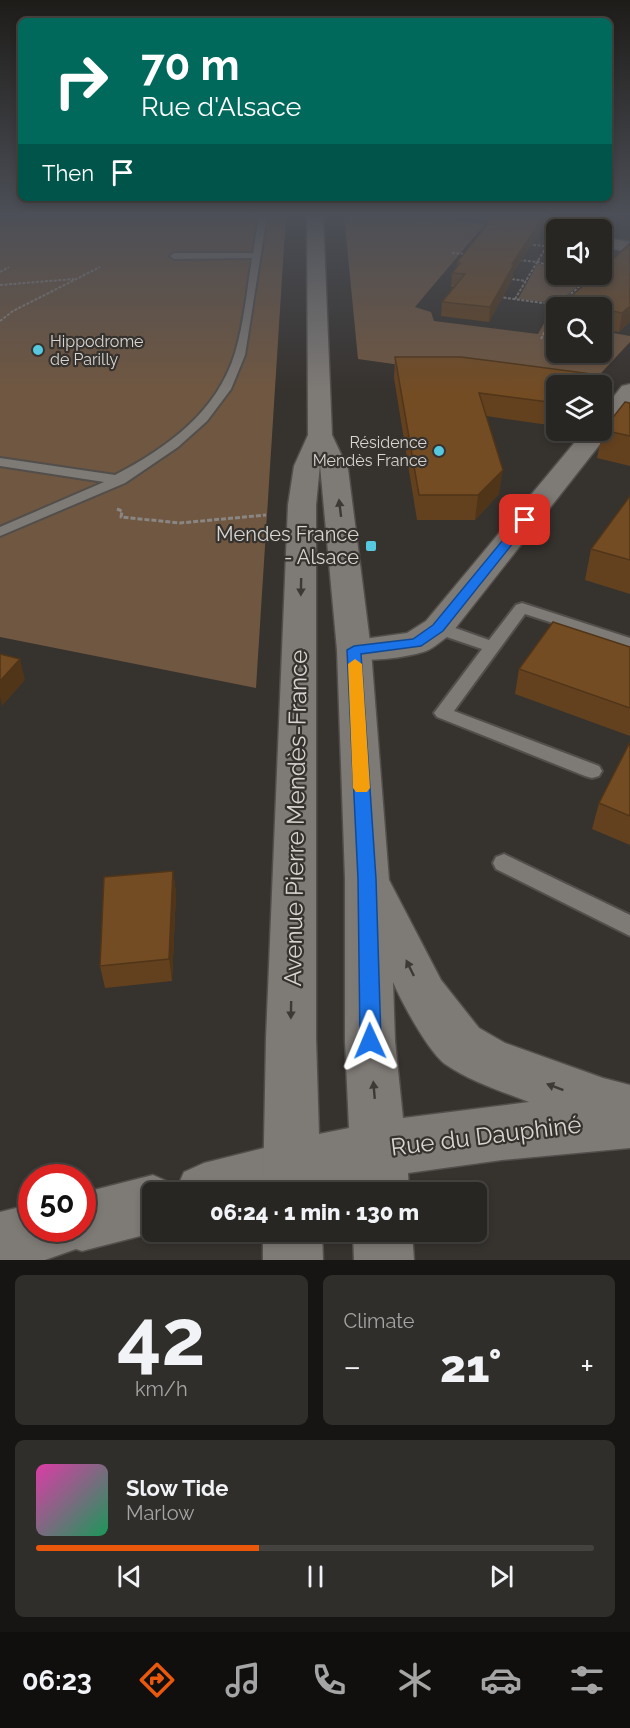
<!DOCTYPE html>
<html lang="en">
<head>
<meta charset="utf-8">
<style>
  :root { --surface:#282622; --page:#302e2a; --text:#f1f3f6; --muted:#a5a5a5; --line:#444340; --accent:#ea580c }
  body { margin:0; font-family:Raleway,sans-serif; background:var(--page); color:var(--text); height:100vh; display:flex; flex-direction:column; font-size:22px; white-space:nowrap }
  * { box-sizing:border-box; margin:0 }
  p { font-size:20px; color:var(--muted) }
  .icon { flex:none; width:33px; height:33px; fill:none; stroke:currentColor; stroke-width:2; stroke-linecap:round; stroke-linejoin:round }
  .map { position:relative; height:1260px; overflow:hidden }
  .drawer { display:flex; flex-direction:column; gap:15px; padding:15px; background:#161513; flex:1 }
  .drawer>* { flex:none }
  .top-card { position:absolute; left:18px; top:18px; width:594px; height:183px; border-radius:9px; box-shadow:0 3px 9px #0003,0 0 0 2px var(--line); background:#00695c; color:#fff; overflow:hidden }
  .fabs { position:absolute; left:546px; top:219px; display:grid; gap:12px }
  .fabs a { display:grid; place-items:center; width:66px; height:66px; border-radius:9px; background:var(--surface); box-shadow:0 3px 9px #0003,0 0 0 2px var(--line); font-size:30px }
  .speed { position:absolute; left:18px; top:1164px; display:flex; gap:12px; font-size:30px; font-weight:700; text-align:center }
  .speed>* { display:grid; place-content:center; width:78px; height:78px; border-radius:50%; background:var(--surface); box-shadow:0 3px 9px #0003,0 0 0 2px var(--line); line-height:1 }
  .speed .limit { border:9px solid #d22; background:#fff; color:#111 }
  .pin { position:absolute; display:grid; place-items:center; width:51px; height:51px; color:#fff; margin:-26px; border-radius:12px; box-shadow:0 3px 9px #0006 }
  .me { position:absolute; width:66px; margin:-33px; rotate:359deg; stroke-linejoin:round; filter:drop-shadow(0 0 4px #0008) }
  .turn { display:flex; align-items:center; gap:21px; height:126px; padding:0 24px; font-size:27px }
  .turn .icon { width:78px; height:78px; stroke-width:2.5 }
  .turn b { display:block; font-size:42px; line-height:51px }
  .then { display:flex; align-items:center; height:57px; padding:0 24px; background:#0003; gap:12px; font-size:22px }
  .big { font-size:45px; font-weight:800; line-height:1.1 }
  .drawer .widget { flex:1; display:flex; flex-direction:column; justify-content:center; gap:9px; min-width:0; padding:0 21px; border-radius:9px; background:var(--page) }
  .drawer .dial { align-items:center; gap:0 }
  .dial b { font-size:78px; line-height:1 }
  .song { display:flex; align-items:center; gap:18px }
  .cover { width:72px; height:72px; border-radius:9px; background:linear-gradient(135deg,hsl(320 70% 55%),hsl(150 70% 35%)) }
  .played { height:6px; border-radius:3px; background:linear-gradient(90deg,var(--accent) 40%,var(--line) 40%) }
  .keys { display:flex; justify-content:space-around; direction:ltr }
  .heat { display:flex; justify-content:space-between; align-items:center; font-size:33px; direction:ltr }
  .drawer .tiles { flex:1; display:grid; gap:15px; grid-template-columns:1fr 1fr }
  .widget:last-child { grid-column:span 2 }
  .trip { position:absolute; left:142px; top:1182px; width:345px; height:60px; border-radius:9px; background:var(--surface); box-shadow:0 3px 9px #0003,0 0 0 2px var(--line); font-weight:800; line-height:60px; text-align:center }
  .tabs { display:flex; height:96px; justify-content:space-around; align-items:center; background:#100f0e; color:var(--muted) }
  .tabs .icon { width:42px; height:42px }
  .tabs .active { color:var(--accent) }
  .tabs b { font-size:27px; color:var(--text) }
  .map>svg:first-child { display:block }
  .green { fill:#705741 }
  .lines { fill:none; stroke-linecap:round; stroke-linejoin:round }
  .lane-casing { stroke:#514e4b; stroke-width:4 }
  .street-casing { stroke:#514e4b; stroke-width:3 }
  .secondary-casing { stroke:#514e4b; stroke-width:3 }
  .path-far1 { stroke:#8a8683; stroke-width:2; stroke-dasharray:3 1.5; stroke-linecap:butt }
  .path { stroke:#8a8683; stroke-width:3; stroke-dasharray:5 2; stroke-linecap:butt }
  .lane { fill:#7e7a76; fill-rule:evenodd }
  .street { fill:#7e7a76; fill-rule:evenodd }
  .secondary { fill:#7e7a76; fill-rule:evenodd }
  .wall { fill:#63411f }
  .shaded-wall { fill:#503519 }
  .building { fill:#734c24; stroke:#503519; stroke-width:1.5 }
  .oneway { fill:#3d3935 }
  .route { fill:#1a73e8; stroke:#114b97; stroke-width:1.5 }
  .slow { fill:#f59e0b }
  .poi-dot { fill:#56c9e1; stroke:#36322e; stroke-width:2 }
  .labels { text-anchor:middle; stroke-width:4.5; stroke-linejoin:round; paint-order:stroke }
  .far-poi-label { font-size:16px; fill:#d7d4d2; stroke:#36322e; text-anchor:start }
  .poi-label { font-size:20px; fill:#d7d4d2; stroke:#36322e; text-anchor:end }
  .near-street-label { font-size:24px; fill:#d7d4d2; stroke:#36322e }
</style>
</head>
<body>
<div class="map">
<svg width="630" height="1260" viewBox="0 0 630 1260">
  <rect width="100%" height="100%" fill="#36322e"/>
  <g class="green">
    <polygon points="0,215 286,215 256,688 0,637"/>
    <polygon points="344,215 406,215 485,224 415,307 431,312 434,321 538,334 546,320 556,322 556,352 602,352 602,331 630,336 630,342 590,385 556,387 358,359"/>
    <polygon points="538,263 556,271 556,274 564,275 582,283 557,303 518,299"/>
  </g>
  <g class="lines">
    <defs>
      <g id="lane">
        <path d="M 259,215 L 267,215 L 245,355 L 231,389 L 207,421 L 178,447 L 125,483 L 0,536 L 0,527 L 104,482 L 0,466 L 0,458 L 115,475 C 167,448 217,412 235,353 C 244,323 247,289 252,258 L 174,259 L 170,256 L 174,253 L 253,253 Z"/>
        <polygon points="522,603 630,638 630,648 525,614 454,711 599,766 602,771 599,776 592,778 585,776 437,717 434,713 482,649 432,632 430,628 432,624 444,624 489,640 516,605"/>
        <polygon points="504,854 630,915 630,936 496,869 493,863 496,857"/>
      </g>
      <g id="street">
        <polygon points="575,215 590,215 584,230 568,230"/>
        <polygon points="602,237 630,242 630,252 602,247"/>
        <path d="M 630,384 L 630,406 L 450,635 C 442,640 434,648 426,651 C 407,658 361,663 342,658 L 337,650 L 342,642 L 407,633 L 426,621 L 585,430 L 602,430 L 602,411 L 622,386 Z"/>
        <polygon points="292,1141 312,1149 320,1169 312,1189 303,1192 153,1192 153,1232 156,1232 82,1251 76,1249 45,1260 0,1260 0,1212 32,1204 32,1228 82,1228 82,1193 153,1175 173,1184 176,1190 184,1172 204,1163"/>
      </g>
      <g id="secondary">
        <path d="M 307,215 L 323,215 L 332,435 L 348,469 L 371,650 L 389,880 L 441,980 L 479,1028 L 505,1043 L 603,1078 L 630,1085 L 630,1148 L 502,1160 L 408,1173 L 409,1192 L 353,1192 L 352,1183 L 321,1190 L 320,1192 L 263,1192 L 266,1038 L 288,505 L 294,466 L 308,435 ZM 320,465 L 337,650 L 345,879 L 345,1041 L 349,1128 L 319,1134 L 316,1038 L 316,505 ZM 393,982 C 402,1003 428,1051 445,1064 C 471,1082 501,1091 529,1102 L 403,1118 L 395,1041 Z"/>
        <polygon points="263,1232 322,1232 323,1260 263,1260"/>
        <polygon points="353,1232 412,1232 414,1260 354,1260"/>
      </g>
    </defs>
    <use href="#lane" class="lane-casing"/>
    <use href="#street" class="street-casing"/>
    <use href="#secondary" class="secondary-casing"/>
    <g class="path-far1">
      <polyline points="533,245 546,246"/>
      <polyline points="452,253 466,254"/>
      <polyline points="519,260 537,262"/>
      <polyline points="537,261 556,270"/>
      <polyline points="0,272 9,267"/>
      <polyline points="566,274 584,283"/>
      <polyline points="512,279 526,281"/>
      <polyline points="0,285 74,279"/>
      <polyline points="499,297 558,305 594,274"/>
      <polyline points="515,299 551,239"/>
      <polyline points="0,321 13,311 100,267"/>
      <polyline points="541,339 558,305"/>
    </g>
    <polyline class="path" points="117,509 122,511 121,517 180,523 266,515"/>
    <use href="#lane" class="lane"/>
    <use href="#street" class="street"/>
    <use href="#secondary" class="secondary"/>
  </g>
  <g class="wall">
    <polygon points="448,215 551,215 513,273 513,278 489,322 441,316 442,302 454,287 451,287 452,273 457,267 457,262 491,220"/>
    <polygon points="597,274 630,321 619,332 602,329 602,308 563,308 564,302"/>
    <polygon points="395,357 556,386 556,426 486,416 499,494 475,520 417,520 394,378"/>
    <polygon points="630,403 630,466 597,458 603,430"/>
    <polygon points="630,496 630,594 585,580 591,549"/>
    <polygon points="630,647 630,736 515,694 519,669"/>
    <polygon points="630,742 630,845 592,829 599,803"/>
    <polygon points="173,871 176,893 172,981 105,988 100,966"/>
  </g>
  <g class="shaded-wall">
    <polygon points="544,215 551,215 513,273 513,278 489,322 490,307 512,264"/>
    <polygon points="630,306 630,321 619,332 622,313"/>
    <polygon points="592,374 590,386 581,386"/>
    <polygon points="503,470 499,494 475,520 478,495"/>
    <polygon points="20,659 25,680 2,706 0,697 0,681"/>
    <polygon points="173,871 176,893 172,981 169,959"/>
  </g>
  <g class="building">
    <polygon points="495,215 544,215 512,264 514,264 490,307 442,302 465,274 452,273 460,263 457,262"/>
    <polygon points="630,243 630,306 622,313 602,309 602,308 593,308 564,302 597,274 602,274 602,270"/>
    <polygon points="395,357 461,357 592,374 581,386 556,386 556,403 479,393 503,470 478,495 419,495"/>
    <polygon points="625,402 630,403 630,436 603,430"/>
    <polygon points="630,496 630,560 591,549"/>
    <polygon points="553,622 630,647 630,708 519,669"/>
    <polygon points="0,654 20,659 0,681"/>
    <polygon points="630,742 630,816 599,803"/>
    <polygon points="173,871 169,959 100,966 104,877"/>
  </g>
  <defs><path id="oneway-solid" d="M-6-.8H1V-3.2L6.5 0L1 3.2V.8H-6Z" transform="scale(1.5)"/></defs>
  <g class="oneway">
    <use href="#oneway-solid" transform="translate(340 508) rotate(-97)"/>
    <use href="#oneway-solid" transform="translate(301 587) rotate(91)"/>
    <use href="#oneway-solid" transform="translate(410 968) rotate(-116)"/>
    <use href="#oneway-solid" transform="translate(291 1010) rotate(91)"/>
    <use href="#oneway-solid" transform="translate(555 1087) rotate(-159)"/>
    <use href="#oneway-solid" transform="translate(374 1090) rotate(-95)"/>
  </g>
  <linearGradient id="sky" x2="0" y2="1"><stop stop-color="#1e1c19"/><stop offset="0.55" stop-color="#4c4f57"/><stop offset="1" stop-color="#4c4f57" stop-opacity="0"/></linearGradient>
  <rect width="630" height="392" fill="url(#sky)"/>
  <polygon class="route" points="525,517 531,520 529,523 443,631 421,646 361,654 376,879 381,1041 378,1048 370,1051 363,1048 360,1041 358,879 347,650 354,646 413,639 433,625 521,518"/>
  <polygon class="slow" points="355,659 362,664 370,788 367,792 356,792 353,788 348,664"/>
  <g class="poi-dot">
    <circle cx="38" cy="350" r="6"/>
    <circle cx="439" cy="451" r="6"/>
    <rect x="365" y="540" width="12" height="12" rx="3"/>
  </g>
  <g class="labels">
    <g class="far-poi-label">
      <text x="50" y="347">Hippodrome<tspan x="50" dy="18">de Parilly</tspan></text>
      <text x="427" y="448" text-anchor="end">Résidence<tspan x="427" dy="18">Mendès France</tspan></text>
    </g>
    <g class="poi-label">
      <text x="359" y="541">Mendes France<tspan x="359" dy="23">- Alsace</tspan></text>
    </g>
    <g class="near-street-label">
      <text transform="translate(296 818) rotate(-89)" y="8">Avenue Pierre Mendès-France</text>
      <text transform="translate(486 1136) rotate(-7)" y="8">Rue du Dauphiné</text>
    </g>
  </g>
</svg>
<div class="fabs">
<a><svg class="icon" aria-label="sound" viewBox="0 0 24 24"><path d="M4 9h4l5-4v14l-5-4H4zM17 9q2 3 0 6"/></svg></a>
<a><svg class="icon" aria-label="search" viewBox="0 0 24 24"><circle cx="10" cy="10" r="6"/><path d="M15 15l6 6"/></svg></a>
<a><svg class="icon" aria-label="layers" viewBox="0 0 24 24"><path d="M12 4l9 5-9 5-9-5zM3 14l9 5 9-5"/></svg></a>
</div>
<div class="speed"><div class="limit">50</div></div>
<div class="pin" style="left:525px;top:520px;background:#d93025"><svg class="icon" aria-label="arrive" viewBox="0 0 24 24"><path d="M6 21V4h12l-3 4 3 4H6"/></svg></div>
<svg class="me" style="left:370px;top:1041px" viewBox="-20 -20 40 40"><path d="M0-17L14 15 0 8-14 15z" fill="#1a73e8" stroke="#fff" stroke-width="4"/></svg>
<div class="trip">06:24 · 1 min · 130 m</div>
<div class="top-card">
<div class="turn"><svg class="icon" aria-label="right" viewBox="0 0 24 24"><path d="M7 20v-9h11M14 6l5 5-5 5"/></svg><div><b>70 m</b>Rue d'Alsace</div></div>
<div class="then">Then<svg class="icon" aria-label="arrive" viewBox="0 0 24 24"><path d="M6 21V4h12l-3 4 3 4H6"/></svg></div>
</div>
</div>
<section class="drawer">
<div class="tiles">
<div class="widget dial"><b>42</b><p>km/h</p></div>
<div class="widget"><p>Climate</p>
<div class="heat"><a>−</a><b class="big">21°</b><a>+</a></div>
</div>
<div class="widget">
<div class="song"><i class="cover"></i><div><b>Slow Tide</b><p>Marlow</p></div></div>
<div class="played"></div>
<div class="keys"><svg class="icon" aria-label="previous" viewBox="0 0 24 24"><path d="M18 5L8 12l10 7zM5 5v14"/></svg><svg class="icon" aria-label="pause" viewBox="0 0 24 24"><path d="M8 5v14M16 5v14"/></svg><svg class="icon" aria-label="next" viewBox="0 0 24 24"><path d="M6 5l10 7-10 7zM19 5v14"/></svg></div>
</div>
</div>
</section>
<nav class="tabs">
<b>06:23</b>
<svg class="icon active" aria-label="directions" viewBox="0 0 24 24"><path d="M12 3l9 9-9 9-9-9zM9 14v-3h6M13 9l2 2-2 2"/></svg>
<svg class="icon" aria-label="music" viewBox="0 0 24 24"><path d="M9 18V5l10-2v13"/><circle cx="6" cy="18" r="3"/><circle cx="16" cy="16" r="3"/></svg>
<svg class="icon" aria-label="phone" viewBox="0 0 24 24"><path d="M5 4h4l2 5-3 2q2 4 5 5l2-3 5 2v4C11 20 4 13 5 4z"/></svg>
<svg class="icon" aria-label="climate" viewBox="0 0 24 24"><path d="M12 3v18M4 7l16 10M4 17L20 7"/></svg>
<svg class="icon" aria-label="car" viewBox="0 0 24 24"><path d="M5 17H2v-5l4-1 3-4h7l3 4 3 1v5h-3M9 17h6M6 11h13"/><circle cx="7" cy="17" r="2"/><circle cx="17" cy="17" r="2"/></svg>
<svg class="icon" aria-label="filters" viewBox="0 0 24 24"><path d="M4 7h16M4 17h16"/><circle cx="9" cy="7" r="2"/><circle cx="15" cy="17" r="2"/></svg>
</nav>
</body>
</html>
